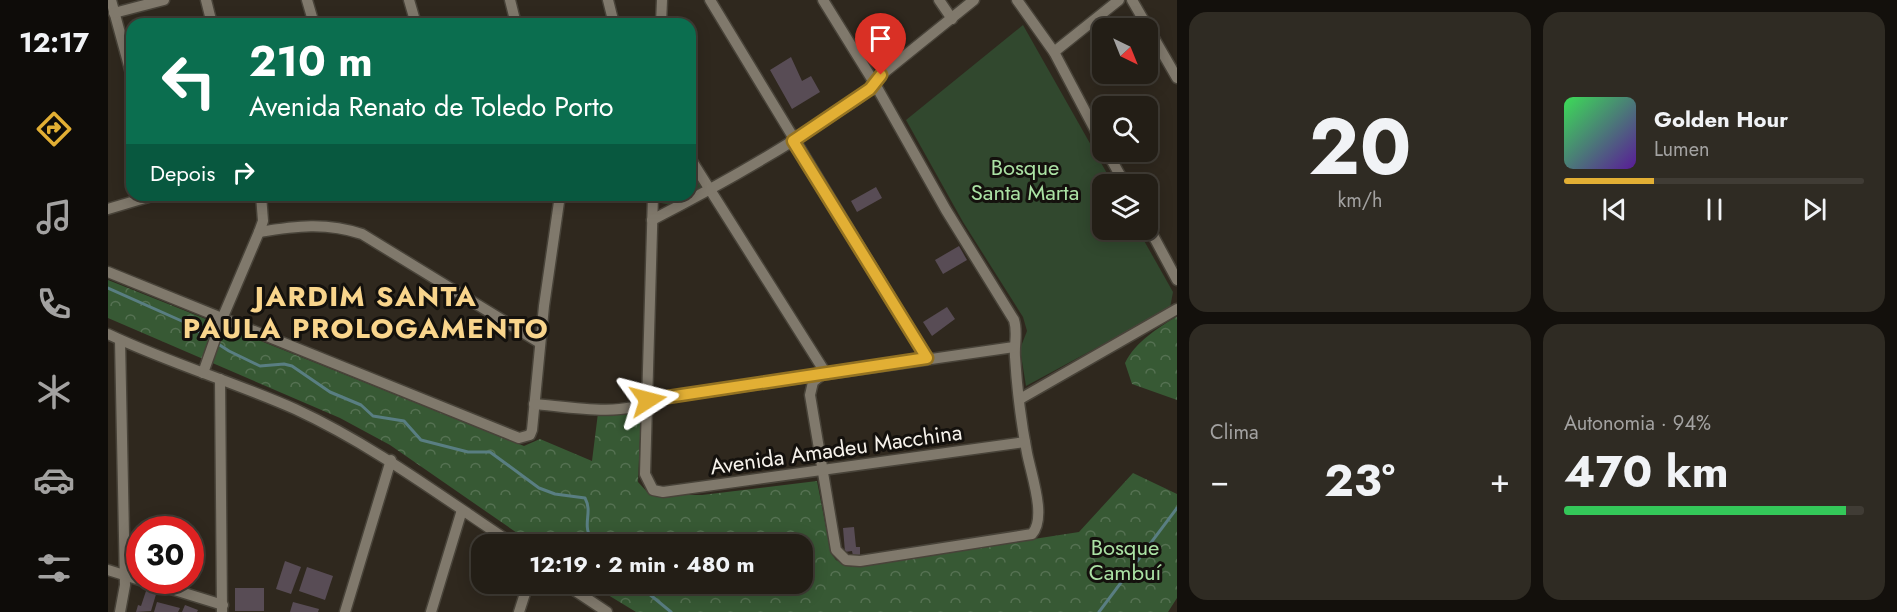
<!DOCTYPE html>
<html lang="pt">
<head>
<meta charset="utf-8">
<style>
  :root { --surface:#231e16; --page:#2f2b23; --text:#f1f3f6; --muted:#a3a2a1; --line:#403c35; --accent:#e2af34 }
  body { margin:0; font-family:Jost,sans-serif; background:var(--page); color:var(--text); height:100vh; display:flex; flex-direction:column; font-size:22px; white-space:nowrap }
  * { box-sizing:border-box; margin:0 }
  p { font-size:20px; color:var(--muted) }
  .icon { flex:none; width:33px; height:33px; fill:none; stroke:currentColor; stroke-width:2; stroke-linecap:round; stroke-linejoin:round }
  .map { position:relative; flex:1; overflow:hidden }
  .side { display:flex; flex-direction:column; gap:12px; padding:12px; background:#13100c; width:720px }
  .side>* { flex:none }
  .top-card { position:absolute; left:18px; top:18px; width:570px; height:183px; border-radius:18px; box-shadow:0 3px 15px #0003,0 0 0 2px var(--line); background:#0b6e4f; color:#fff; overflow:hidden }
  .needle { width:39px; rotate:137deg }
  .fabs { position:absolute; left:984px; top:18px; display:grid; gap:12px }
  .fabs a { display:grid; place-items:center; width:66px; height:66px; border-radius:12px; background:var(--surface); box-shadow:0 3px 15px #0003,0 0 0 2px var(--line); font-size:30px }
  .speed { position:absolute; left:18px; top:516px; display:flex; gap:12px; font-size:30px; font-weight:700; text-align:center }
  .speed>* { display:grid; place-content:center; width:78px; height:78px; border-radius:50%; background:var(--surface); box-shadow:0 3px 15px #0003,0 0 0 2px var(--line); line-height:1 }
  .speed .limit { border:9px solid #d22; background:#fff; color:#111 }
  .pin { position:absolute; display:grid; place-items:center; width:51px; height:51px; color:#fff; margin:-62px -26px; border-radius:50% 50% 50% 0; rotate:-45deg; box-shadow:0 0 6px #0007 }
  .pin .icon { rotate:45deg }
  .me { position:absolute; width:66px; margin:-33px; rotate:81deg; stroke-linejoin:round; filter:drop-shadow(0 0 4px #0008) }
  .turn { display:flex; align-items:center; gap:21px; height:126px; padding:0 24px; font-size:27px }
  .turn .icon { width:78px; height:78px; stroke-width:2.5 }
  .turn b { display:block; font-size:42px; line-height:51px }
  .then { display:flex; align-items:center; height:57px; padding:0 24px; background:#0003; gap:12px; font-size:22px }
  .big { font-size:45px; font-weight:700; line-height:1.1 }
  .side .card { flex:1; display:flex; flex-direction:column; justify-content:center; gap:9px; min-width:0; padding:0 21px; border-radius:18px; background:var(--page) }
  .side .dial { align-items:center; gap:0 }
  .dial b { font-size:78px; line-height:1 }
  .song { display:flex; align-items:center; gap:18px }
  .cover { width:72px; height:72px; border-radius:9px; background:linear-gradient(135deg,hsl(130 70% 55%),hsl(270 70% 35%)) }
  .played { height:6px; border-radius:3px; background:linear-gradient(90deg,var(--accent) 30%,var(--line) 30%) }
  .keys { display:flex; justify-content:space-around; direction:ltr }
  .heat { display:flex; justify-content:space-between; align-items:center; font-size:33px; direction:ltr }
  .charge { height:9px; border-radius:4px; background:linear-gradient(90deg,#34c759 94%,var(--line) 0) }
  .side .tiles { flex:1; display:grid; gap:12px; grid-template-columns:repeat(2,1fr) }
  .trip { position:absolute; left:363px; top:534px; width:342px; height:60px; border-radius:18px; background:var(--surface); box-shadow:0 3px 15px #0003,0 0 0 2px var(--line); font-weight:700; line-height:60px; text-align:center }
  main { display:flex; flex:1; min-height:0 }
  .tabs { display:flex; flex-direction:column; width:108px; justify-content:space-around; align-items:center; background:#0e0c09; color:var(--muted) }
  .tabs .icon { width:42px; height:42px }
  .tabs .current { color:var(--accent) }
  .tabs b { font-size:27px; color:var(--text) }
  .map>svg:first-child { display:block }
  .green { fill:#31482e }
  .forest { fill:url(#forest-crowns) }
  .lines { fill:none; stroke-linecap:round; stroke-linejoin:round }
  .stream { stroke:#597e82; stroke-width:3 }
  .building { fill:#584c55 }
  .minor-casing { stroke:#484339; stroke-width:13 }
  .minor { stroke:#80796c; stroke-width:10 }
  .route-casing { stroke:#937222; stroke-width:15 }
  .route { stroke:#e2af34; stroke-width:10 }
  .labels { text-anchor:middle; stroke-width:6; stroke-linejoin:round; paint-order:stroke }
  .park-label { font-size:22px; fill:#abe2a4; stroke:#14110d }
  .street-label { font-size:22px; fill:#f7f3ec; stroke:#14110d }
  .district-label { font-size:28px; font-weight:bold; letter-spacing:1.5px; fill:#f9d58c; stroke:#14110d }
</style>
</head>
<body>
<main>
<nav class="tabs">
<b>12:17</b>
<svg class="icon current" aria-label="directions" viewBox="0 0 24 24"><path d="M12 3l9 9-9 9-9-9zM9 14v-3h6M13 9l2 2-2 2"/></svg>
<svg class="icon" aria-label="music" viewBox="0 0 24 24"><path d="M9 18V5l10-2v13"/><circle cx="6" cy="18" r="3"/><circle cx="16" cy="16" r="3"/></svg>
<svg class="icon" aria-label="phone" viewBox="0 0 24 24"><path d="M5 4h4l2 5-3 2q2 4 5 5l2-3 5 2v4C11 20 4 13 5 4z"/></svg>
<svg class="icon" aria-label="climate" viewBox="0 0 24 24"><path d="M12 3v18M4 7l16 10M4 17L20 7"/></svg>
<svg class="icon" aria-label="car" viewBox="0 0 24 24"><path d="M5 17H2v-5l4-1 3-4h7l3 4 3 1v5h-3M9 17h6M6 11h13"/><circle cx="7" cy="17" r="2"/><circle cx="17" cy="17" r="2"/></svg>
<svg class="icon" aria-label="filters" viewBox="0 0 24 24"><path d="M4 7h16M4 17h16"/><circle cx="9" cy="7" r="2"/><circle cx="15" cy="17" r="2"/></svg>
</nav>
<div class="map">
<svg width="1069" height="612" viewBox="0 0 1069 612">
  <defs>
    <pattern id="forest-crowns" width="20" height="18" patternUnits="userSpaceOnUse" patternTransform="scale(1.5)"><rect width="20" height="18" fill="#375934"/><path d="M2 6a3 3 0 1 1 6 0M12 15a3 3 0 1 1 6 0" fill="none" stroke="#557152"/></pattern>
  </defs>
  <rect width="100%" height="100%" fill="#2f281e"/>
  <g class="green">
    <polygon points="915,25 1005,184 994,184 994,230 1030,230 1065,292 1062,308 918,386 912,349 919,331 915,317 855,222 798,120"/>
    <polygon points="582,162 596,183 594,191 563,205 553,203 551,195 582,195"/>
  </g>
  <g class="forest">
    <polygon points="0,280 416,446 432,439 484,461 490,413 533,414 530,482 542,495 594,495 709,481 723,553 728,560 744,567 971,532 1025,473 1069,494 1069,598 1060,612 528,612 482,584 694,584 694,544 425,544 282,445 232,418 0,318"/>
    <path d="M 1069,316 L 1069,400 L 1024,384 L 1017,363 C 1028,341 1049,329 1069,316 Z"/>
  </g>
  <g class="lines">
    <g class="stream">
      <path d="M 0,288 L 76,322 L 121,351 L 152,366 L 176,364 L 184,366 L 222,392 L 253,405 L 265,416 L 296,421 L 313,440 L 360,452 L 382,452 L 431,488 L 447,494 L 477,498 C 486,515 471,525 487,544"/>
      <polyline points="529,584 563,612"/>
      <polyline points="991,612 1069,508"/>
    </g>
  </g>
  <g class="building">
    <polygon points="683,57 694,81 703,76 712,92 684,109 662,70"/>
    <polygon points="768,187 774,198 749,212 743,201"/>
    <polygon points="851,246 859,260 835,274 827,260"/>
    <polygon points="839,307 847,319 824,336 815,322"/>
    <polygon points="746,527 748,547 752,547 752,555 745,556 744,551 737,552 735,528"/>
    <polygon points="177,561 193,567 183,594 168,589"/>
    <polygon points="199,567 225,576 217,600 191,591"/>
    <polygon points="39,588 49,591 43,611 28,612 30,605 33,606"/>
    <rect x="127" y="588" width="29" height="23"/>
    <polygon points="49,602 72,608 70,612 46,612"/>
    <polygon points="185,602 211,609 210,612 182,612"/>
    <polygon points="77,605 90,610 89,612 74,612"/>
  </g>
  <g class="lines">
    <defs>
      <g id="minor">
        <polyline points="3,0 24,77"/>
        <polyline points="98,0 104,24"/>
        <polyline points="199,0 206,24"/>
        <polyline points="301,0 308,24"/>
        <polyline points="402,0 408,24"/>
        <polyline points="500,0 506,24"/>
        <polyline points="602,0 819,358"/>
        <polyline points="831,0 844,19"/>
        <polyline points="909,0 946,52 994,143"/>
        <polyline points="1024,0 1069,78"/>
        <polyline points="6,13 56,0"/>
        <polyline points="553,24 554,0"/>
        <polyline points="946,52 1011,0"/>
        <polyline points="999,152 1017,184"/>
        <path d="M 582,158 L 717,372 L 705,382 L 702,395 L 728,550 L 738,560 L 752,561 L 924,534 C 939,518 923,474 919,453 C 913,422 909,389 907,357 C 906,343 910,333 906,320 L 838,210 L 767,84 L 715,0"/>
        <polyline points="545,195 537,474 545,490 555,492 917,442"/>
        <polyline points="0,209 47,195"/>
        <path d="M 544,220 C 604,189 664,156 720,118 C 739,105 761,94 773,75 L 866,0"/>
        <polyline points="1040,226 1069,280"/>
        <path d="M 151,232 C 188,226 218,222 254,234 L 432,343"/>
        <polyline points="0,272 411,438 422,435 424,430 436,306 452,195"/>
        <path d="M 0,334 C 61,363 126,382 187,409 C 265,445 334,497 405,544"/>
        <polyline points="12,340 17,585 12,612"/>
        <polyline points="95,373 114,319 151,232 155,221 153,195"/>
        <polyline points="112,379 114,612"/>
        <polyline points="912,399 1069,309"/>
        <path d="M 426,404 C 455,406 517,418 540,400 L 906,347"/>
        <polyline points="0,570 32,580"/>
        <polyline points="34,580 115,605"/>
        <polyline points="457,584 499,612"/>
        <polyline points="237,612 283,460"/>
        <polyline points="323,612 354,510"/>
        <polyline points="411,612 420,584"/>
      </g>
    </defs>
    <use href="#minor" class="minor-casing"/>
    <use href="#minor" class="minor"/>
  </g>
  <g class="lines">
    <defs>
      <polyline id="route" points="540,400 819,358 685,141 762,89 773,75"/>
    </defs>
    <use href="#route" class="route-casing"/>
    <use href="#route" class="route"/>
  </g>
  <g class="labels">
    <g class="park-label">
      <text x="917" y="175">Bosque<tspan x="917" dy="25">Santa Marta</tspan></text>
      <text x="1017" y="555">Bosque<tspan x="1017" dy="25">Cambuí</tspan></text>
    </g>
    <g class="street-label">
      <text transform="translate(728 449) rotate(-8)" y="8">Avenida Amadeu Macchina</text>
    </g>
    <g class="district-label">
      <text x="258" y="306">JARDIM SANTA<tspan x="258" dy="32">PAULA PROLOGAMENTO</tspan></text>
    </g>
  </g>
</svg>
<div class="fabs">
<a><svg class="needle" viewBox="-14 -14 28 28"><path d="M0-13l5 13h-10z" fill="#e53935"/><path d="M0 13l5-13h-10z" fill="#a3a2a1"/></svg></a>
<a><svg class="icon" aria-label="search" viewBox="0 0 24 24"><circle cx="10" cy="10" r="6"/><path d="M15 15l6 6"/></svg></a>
<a><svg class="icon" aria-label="layers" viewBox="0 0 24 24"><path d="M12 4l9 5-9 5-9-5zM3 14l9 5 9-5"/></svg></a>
</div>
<div class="speed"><div class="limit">30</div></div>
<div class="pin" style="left:773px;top:75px;background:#d93025"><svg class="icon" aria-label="arrive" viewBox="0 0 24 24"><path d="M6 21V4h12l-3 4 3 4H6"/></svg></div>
<svg class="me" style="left:540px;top:400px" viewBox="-20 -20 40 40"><path d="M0-17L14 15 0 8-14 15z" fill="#e2af34" stroke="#fff" stroke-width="4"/></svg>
<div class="trip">12:19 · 2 min · 480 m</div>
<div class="top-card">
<div class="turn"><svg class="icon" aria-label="left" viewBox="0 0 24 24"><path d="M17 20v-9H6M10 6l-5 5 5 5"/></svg><div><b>210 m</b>Avenida Renato de Toledo Porto</div></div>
<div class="then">Depois<svg class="icon" aria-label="right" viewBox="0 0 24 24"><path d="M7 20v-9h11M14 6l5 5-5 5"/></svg></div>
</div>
</div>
<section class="side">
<div class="tiles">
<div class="card dial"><b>20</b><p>km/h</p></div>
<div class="card">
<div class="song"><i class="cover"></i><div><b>Golden Hour</b><p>Lumen</p></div></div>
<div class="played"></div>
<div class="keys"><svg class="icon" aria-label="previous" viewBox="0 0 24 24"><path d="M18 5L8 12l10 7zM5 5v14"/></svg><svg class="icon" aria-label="pause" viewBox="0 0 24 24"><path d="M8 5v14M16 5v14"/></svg><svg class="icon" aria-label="next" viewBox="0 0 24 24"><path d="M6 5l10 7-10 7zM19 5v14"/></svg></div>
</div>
<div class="card"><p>Clima</p>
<div class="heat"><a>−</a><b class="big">23°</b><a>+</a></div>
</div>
<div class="card"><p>Autonomia · 94%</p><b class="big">470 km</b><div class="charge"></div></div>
</div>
</section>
</main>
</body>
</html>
